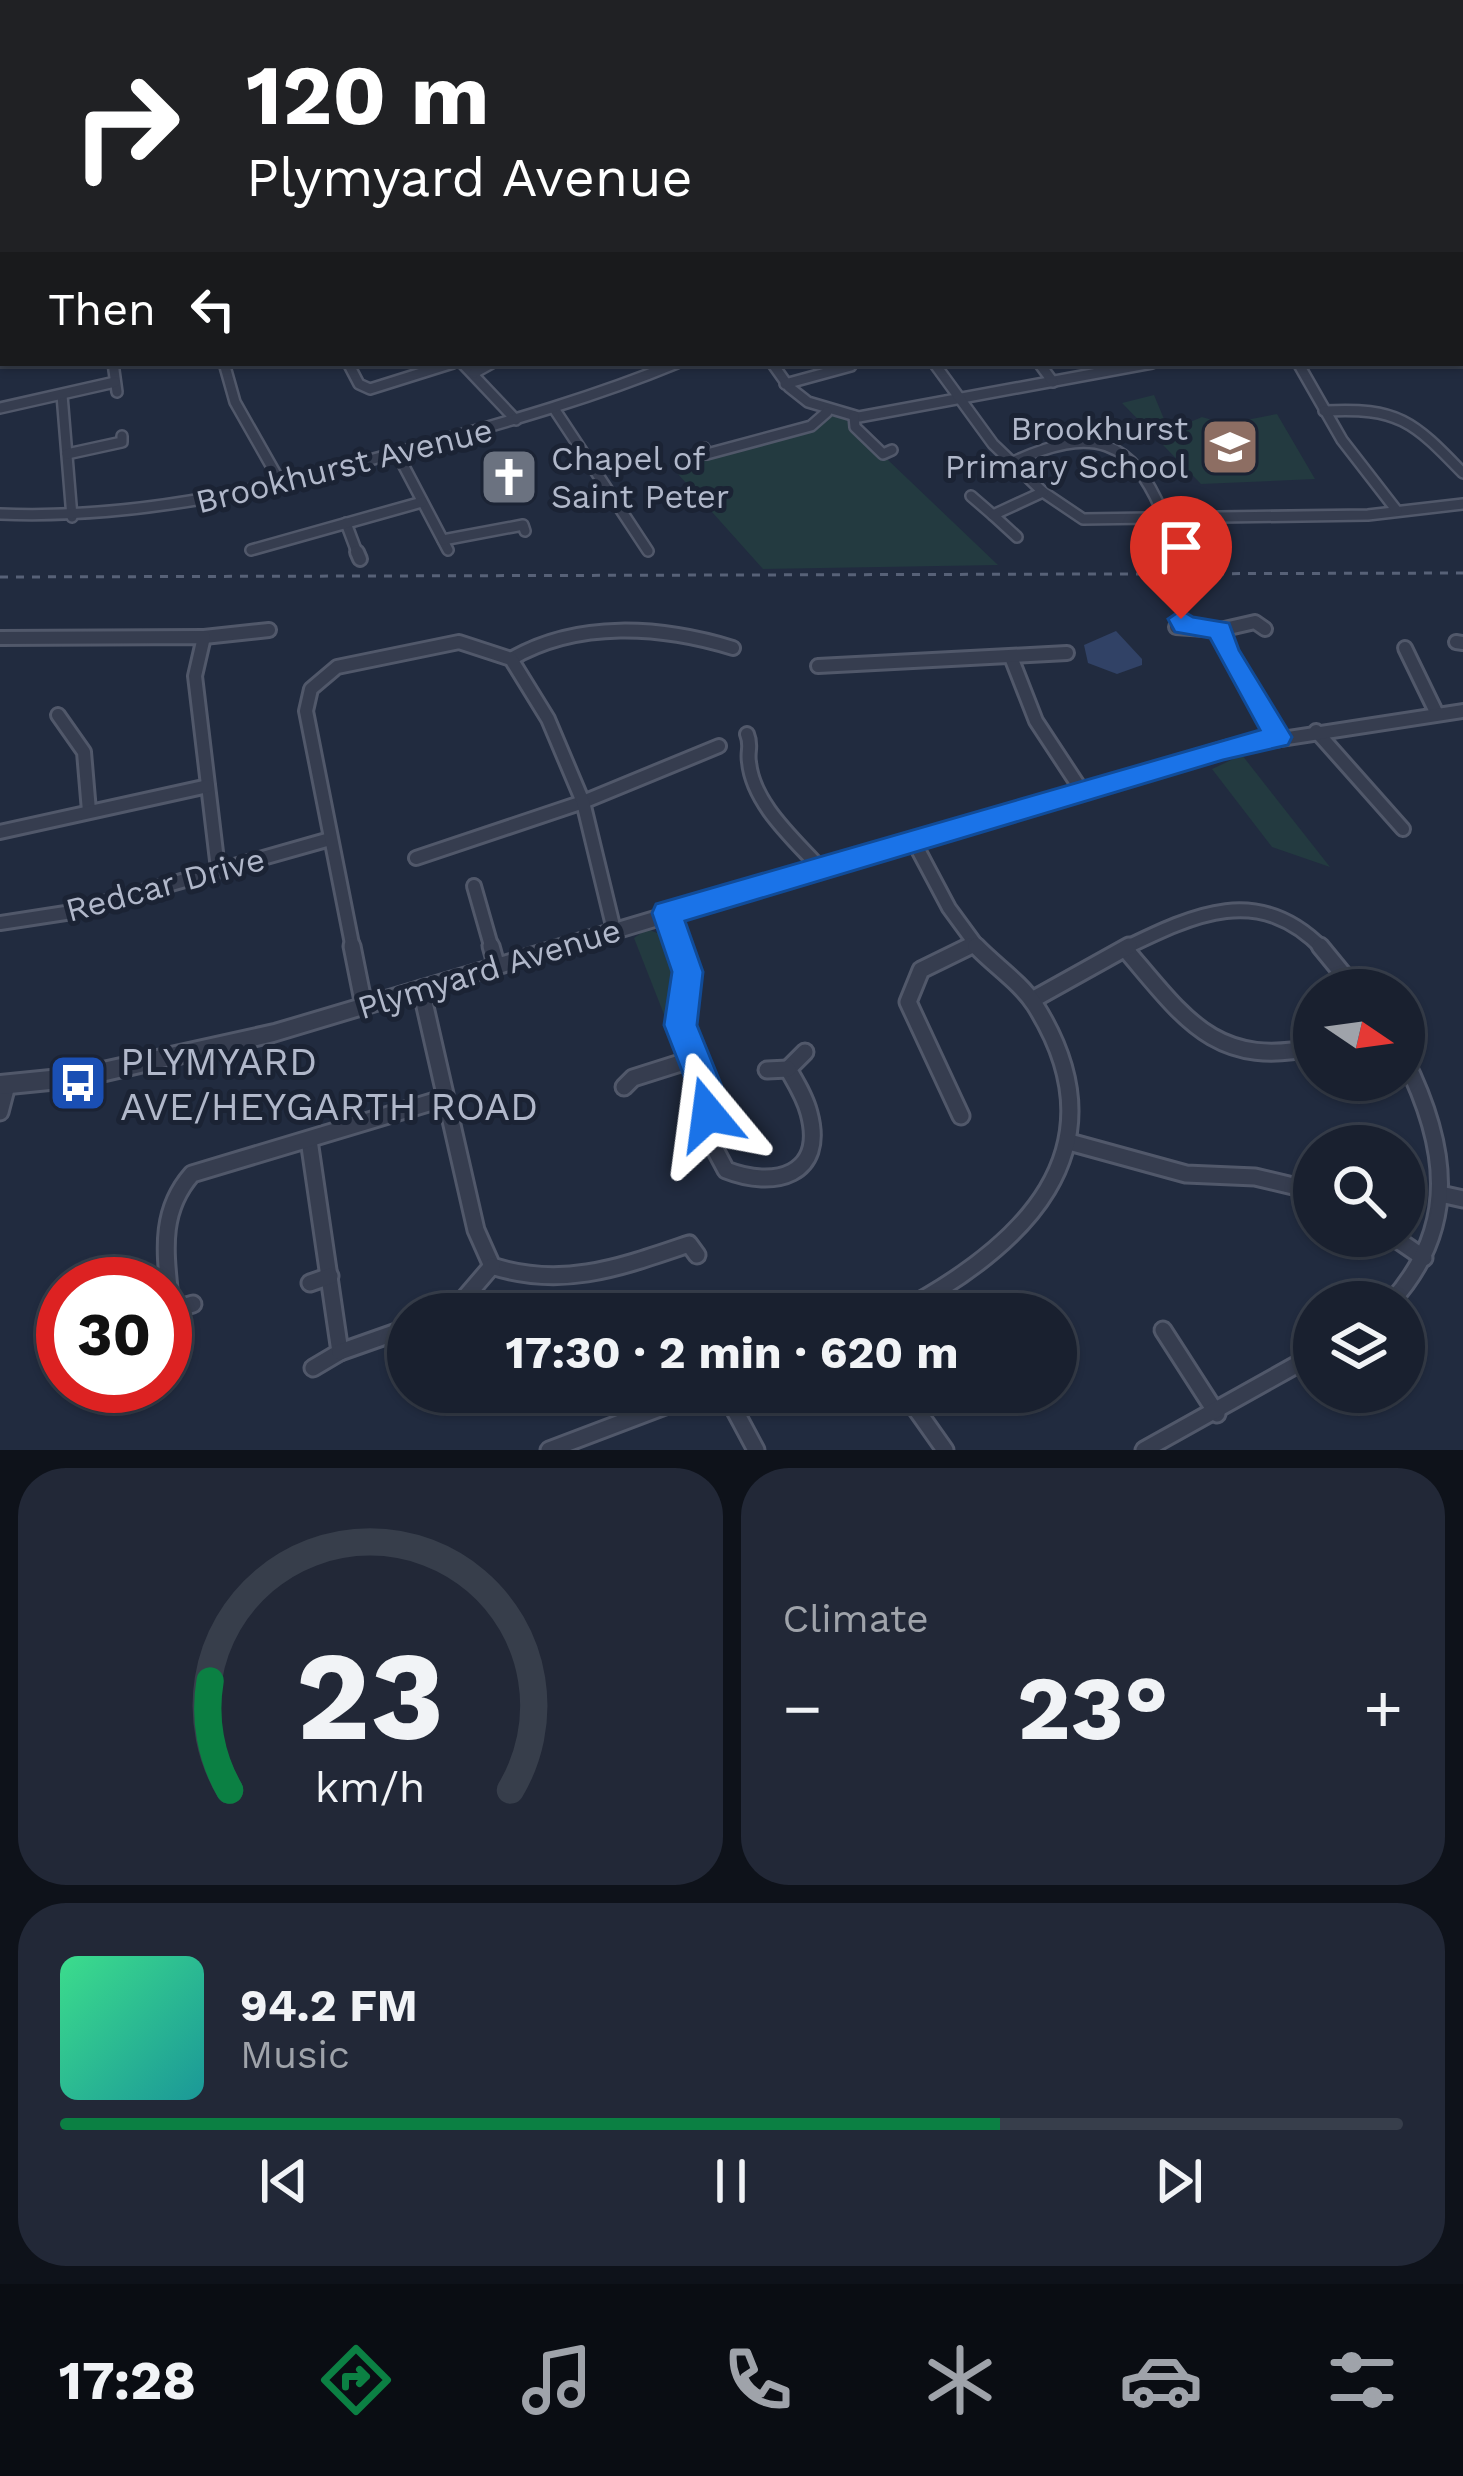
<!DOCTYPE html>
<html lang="en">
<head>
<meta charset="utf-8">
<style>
  :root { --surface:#19202f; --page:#222837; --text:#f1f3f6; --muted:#9fa3aa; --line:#373e4b; --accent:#0b8043 }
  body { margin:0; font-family:"Work Sans",sans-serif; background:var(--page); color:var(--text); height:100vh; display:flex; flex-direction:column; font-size:45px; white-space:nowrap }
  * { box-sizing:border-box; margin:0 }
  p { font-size:39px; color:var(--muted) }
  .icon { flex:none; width:66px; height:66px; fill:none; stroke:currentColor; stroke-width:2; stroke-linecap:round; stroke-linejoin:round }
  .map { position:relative; height:1450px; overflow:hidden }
  .side { display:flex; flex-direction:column; gap:18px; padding:18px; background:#0e121a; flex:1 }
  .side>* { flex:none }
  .hud { position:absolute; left:0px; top:0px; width:1464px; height:366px; box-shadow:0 3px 9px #0004,0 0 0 3px var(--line); background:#202124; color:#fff; overflow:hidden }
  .needle { width:78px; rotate:103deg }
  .fabs { position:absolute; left:1293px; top:969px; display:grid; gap:24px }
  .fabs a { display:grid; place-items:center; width:132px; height:132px; border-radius:50%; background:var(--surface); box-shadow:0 3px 9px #0004,0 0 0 3px var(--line); font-size:60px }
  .speed { position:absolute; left:36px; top:1257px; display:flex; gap:24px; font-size:60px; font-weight:700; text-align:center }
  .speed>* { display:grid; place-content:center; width:156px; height:156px; border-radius:50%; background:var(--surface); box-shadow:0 3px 9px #0004,0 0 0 3px var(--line); line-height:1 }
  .speed .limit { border:18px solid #d22; background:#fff; color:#111 }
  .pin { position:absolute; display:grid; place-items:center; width:102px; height:102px; color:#fff; margin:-123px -51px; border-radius:50% 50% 50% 0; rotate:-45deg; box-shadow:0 0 12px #0007 }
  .pin .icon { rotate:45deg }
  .me { position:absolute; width:132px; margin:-66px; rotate:344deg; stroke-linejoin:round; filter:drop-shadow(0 0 9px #0008) }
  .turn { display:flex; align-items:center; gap:42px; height:252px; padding:0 48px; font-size:54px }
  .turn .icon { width:156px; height:156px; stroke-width:2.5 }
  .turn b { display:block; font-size:84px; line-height:102px }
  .then { display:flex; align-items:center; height:114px; padding:0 48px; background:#0003; gap:24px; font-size:45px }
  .big { font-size:90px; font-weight:700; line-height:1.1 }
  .side .card { flex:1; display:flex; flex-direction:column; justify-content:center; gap:18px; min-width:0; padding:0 42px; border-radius:48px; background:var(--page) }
  .side .dial { align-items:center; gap:0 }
  .dial svg { height:312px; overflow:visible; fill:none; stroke:var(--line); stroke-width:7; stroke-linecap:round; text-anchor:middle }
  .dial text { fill:var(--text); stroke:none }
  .song { display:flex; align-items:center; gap:36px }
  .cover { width:144px; height:144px; border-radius:18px; background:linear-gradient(135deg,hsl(150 70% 55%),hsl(180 70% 35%)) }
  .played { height:12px; border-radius:6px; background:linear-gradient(90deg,var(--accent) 70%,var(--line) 70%) }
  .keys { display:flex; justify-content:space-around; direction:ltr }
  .heat { display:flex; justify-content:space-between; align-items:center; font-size:66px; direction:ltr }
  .side .tiles { flex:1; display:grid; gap:18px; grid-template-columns:1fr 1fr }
  .card:last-child { grid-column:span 2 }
  .trip { position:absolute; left:387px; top:1293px; width:690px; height:120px; border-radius:60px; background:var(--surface); box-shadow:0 3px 9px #0004,0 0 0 3px var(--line); font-weight:700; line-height:120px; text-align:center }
  .dock { display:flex; height:192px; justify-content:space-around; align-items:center; background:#0a0d13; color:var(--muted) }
  .dock .icon { width:84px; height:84px }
  .dock .active { color:var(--accent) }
  .dock b { font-size:54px; color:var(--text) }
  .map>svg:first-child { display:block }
  .green { fill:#233a40 }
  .water { fill:#314266 }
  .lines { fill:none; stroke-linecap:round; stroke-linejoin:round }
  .stream { stroke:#314266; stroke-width:3 }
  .minor-far3-casing { stroke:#51586a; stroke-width:10 }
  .minor-far2-casing { stroke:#51586a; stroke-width:14 }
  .minor-far1-casing { stroke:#51586a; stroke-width:18 }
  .minor-casing { stroke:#51586a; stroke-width:21 }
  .tertiary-casing { stroke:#51586a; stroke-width:6 }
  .motorway-casing { stroke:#3e4557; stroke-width:6 }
  .minor-far3 { stroke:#363d4f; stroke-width:8 }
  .minor-far2 { stroke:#363d4f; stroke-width:9 }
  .minor-far1 { stroke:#363d4f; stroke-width:12 }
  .minor { stroke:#363d4f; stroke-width:15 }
  .tertiary { fill:#363d4f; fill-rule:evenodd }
  .motorway { fill:#766c52; fill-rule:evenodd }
  .rail { stroke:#576177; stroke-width:3; stroke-dasharray:8 8; stroke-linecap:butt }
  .shaded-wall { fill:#2b3243 }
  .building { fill:#3d4760; stroke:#2b3243; stroke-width:3 }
  .route { fill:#1a73e8; stroke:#114b97; stroke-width:3 }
  .labels { text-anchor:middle; stroke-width:10; stroke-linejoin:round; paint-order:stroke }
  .poi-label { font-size:33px; fill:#b1b8ca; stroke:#1b2334; text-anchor:end }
  .street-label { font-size:33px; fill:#b1b8ca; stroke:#1b2334 }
  .near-poi-label { font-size:39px; fill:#b1b8ca; stroke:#1b2334; text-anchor:start }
</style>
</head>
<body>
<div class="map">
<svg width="1463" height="1450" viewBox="0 0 1463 1450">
  <rect width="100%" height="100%" fill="#212b3f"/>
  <g class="green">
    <polygon points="541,0 1138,0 1140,3 542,3"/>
    <polygon points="1154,395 1169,431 1202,417 1226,424 1277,414 1315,479 1201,484 1122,403"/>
    <polygon points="831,416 844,418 998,565 763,569 669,464 813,427"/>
    <polygon points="1242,755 1330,867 1272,847 1212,769"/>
    <polygon points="647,929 665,936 679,977 674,1024 678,1050 634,938"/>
  </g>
  <polygon class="water" points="1116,631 1142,659 1142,665 1117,674 1088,663 1084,645"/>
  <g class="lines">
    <polyline class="stream" points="1461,116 1461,123"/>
    <defs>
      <g id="minor-far3">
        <polyline points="333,0 337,3"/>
        <polyline points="1259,0 1271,3"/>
        <polyline points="1343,0 1350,3"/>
        <polyline points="1223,3 1249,0"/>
      </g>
      <g id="minor-far2">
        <polyline points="113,363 117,392"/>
        <polyline points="224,363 235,402 282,485"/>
        <polyline points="348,363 359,384 370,389 453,363"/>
        <polyline points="462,363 516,420"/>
        <polyline points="772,363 789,387 808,402 859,417 1152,363"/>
        <polyline points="934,363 993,444 1043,492 1083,519 1368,515 1463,504"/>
        <polyline points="1039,363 1053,382"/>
        <polyline points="1298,363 1342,440 1397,511"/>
        <polyline points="474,373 492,363"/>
        <polyline points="785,384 851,366"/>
        <polyline points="62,395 72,517"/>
        <polyline points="0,408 115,382"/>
        <polyline points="555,410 648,551"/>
        <path d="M 1324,411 C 1398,407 1413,421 1463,473"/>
        <polyline points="854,416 855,427 883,454 892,450"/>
        <polyline points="704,448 707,454 811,426 827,412"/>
        <polyline points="397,453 448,550"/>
        <polyline points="67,454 122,442 122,436"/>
        <path d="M 1013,462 C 1092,426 1132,436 1165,519"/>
        <polyline points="971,496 993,515"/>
        <path d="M 0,514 C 147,520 283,485 424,445 C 510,421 595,397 677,363"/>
        <polyline points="346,523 358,555"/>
        <polyline points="1017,537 993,515 1043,492"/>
        <polyline points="443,540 523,525 525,531"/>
        <polyline points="251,550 422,502"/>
      </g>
      <g id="minor-far1">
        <polyline points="357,552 360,559"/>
        <polyline points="1176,627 1220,630 1255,622 1265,629"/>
        <polyline points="1220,630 1227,652 1278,737"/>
        <polyline points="204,637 269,630"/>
        <polyline points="0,638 204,637 195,676 218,869"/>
        <polyline points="1456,642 1463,643"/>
        <polyline points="1405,648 1437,714"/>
        <polyline points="1011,657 1036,721 1082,791"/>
        <path d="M 511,659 C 578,620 661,626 733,648"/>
        <polyline points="818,666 1067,653"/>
        <polyline points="58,715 84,752 89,811"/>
        <polyline points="1316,731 1403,829"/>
        <path d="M 747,734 C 752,746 747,751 749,762 C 753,804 794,839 820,868"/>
        <polyline points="0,832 208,786"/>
        <polyline points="914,842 949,908 979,949"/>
        <polyline points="416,858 583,802 719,746"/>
        <polyline points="474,886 492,949"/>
        <polyline points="667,913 680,949"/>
        <polyline points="0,923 72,912 330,839"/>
        <polyline points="353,949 306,711 311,689 337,667 459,642 511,659 548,719 583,802 614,930"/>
        <polyline points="962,949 974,945"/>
        <path d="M 1123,949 C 1195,914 1259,883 1323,949"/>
      </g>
      <g id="minor">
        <polyline points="352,946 364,1006"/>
        <polyline points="491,946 496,964"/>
        <path d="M 679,946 L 688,972 L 680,1025 L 706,1089 L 710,1140 L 726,1170 C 774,1189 826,1176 809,1113 C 805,1097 796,1083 788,1069 L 805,1052"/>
        <polyline points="1320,946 1356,990"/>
        <path d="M 1126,950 C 1184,1018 1216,1069 1314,1047"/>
        <path d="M 421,989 L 476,1230 L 492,1266 C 563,1289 621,1267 689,1244 L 697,1255"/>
        <polyline points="1032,1000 1129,946"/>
        <polyline points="767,1070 788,1069"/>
        <polyline points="624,1087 633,1078 693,1059"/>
        <polyline points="0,1112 7,1085"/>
        <polyline points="961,1116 908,1002 921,970 970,946"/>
        <polyline points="309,1140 340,1352 313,1368"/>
        <polyline points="1073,1143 1186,1174 1255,1177 1314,1191"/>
        <polyline points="1445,1195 1463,1199"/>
        <polyline points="1392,1236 1424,1258"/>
        <polyline points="310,1283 330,1276"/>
        <path d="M 1391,1302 C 1460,1226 1447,1144 1404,1058"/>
        <path d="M 171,1310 C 167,1260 156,1215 192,1174 L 445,1098"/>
        <polyline points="166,1312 193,1304"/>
        <polyline points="442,1314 462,1301 492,1266"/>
        <path d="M 896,1314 C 1022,1248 1127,1151 1035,1005 C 1020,982 995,966 976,946"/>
        <polyline points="1163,1330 1217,1414"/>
        <polyline points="340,1352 408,1328"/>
        <polyline points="725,1392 756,1450"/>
        <polyline points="904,1392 945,1450"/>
        <polyline points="549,1450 702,1392"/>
        <polyline points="1144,1450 1314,1355"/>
      </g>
      <g id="tertiary">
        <polygon points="1140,0 1148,0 1149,3 1141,3"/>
        <rect x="1461" y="329" width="2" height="8"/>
        <polygon points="1463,705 1463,717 1229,753 274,1041 80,1086 0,1094 0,1076 80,1068 274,1025 1229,741"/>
      </g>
      <g id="motorway">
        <polygon points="110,0 107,3 92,3 95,0"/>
        <polygon points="3,44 3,52 0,53 0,45"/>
      </g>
    </defs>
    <use href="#minor-far3" class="minor-far3-casing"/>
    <use href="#minor-far2" class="minor-far2-casing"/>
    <use href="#minor-far1" class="minor-far1-casing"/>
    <use href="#minor" class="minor-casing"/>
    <use href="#tertiary" class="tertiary-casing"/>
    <use href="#motorway" class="motorway-casing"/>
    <use href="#minor-far3" class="minor-far3"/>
    <use href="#minor-far2" class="minor-far2"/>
    <use href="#minor-far1" class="minor-far1"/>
    <use href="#minor" class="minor"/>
    <use href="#tertiary" class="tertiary"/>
    <use href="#motorway" class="motorway"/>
    <polyline class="rail" points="0,577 1463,573"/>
  </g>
  <polygon class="shaded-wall" points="520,472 521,478 504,483 503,477"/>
  <polygon class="building" points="515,464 520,472 503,477 498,469"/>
  <polygon class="route" points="1181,610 1193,617 1229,623 1239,650 1292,737 1288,745 1223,760 685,921 703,972 697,1025 723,1089 725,1114 720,1126 708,1131 696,1126 689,1089 664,1025 672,972 652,913 656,904 1260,730 1210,638 1175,632 1168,619"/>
  <defs>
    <symbol id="school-square" viewBox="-11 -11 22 22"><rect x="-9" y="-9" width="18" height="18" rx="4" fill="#8d6e63" stroke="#1b2334"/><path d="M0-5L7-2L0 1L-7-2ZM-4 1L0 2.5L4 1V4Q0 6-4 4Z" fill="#fff"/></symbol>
    <symbol id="church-square" viewBox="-11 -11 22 22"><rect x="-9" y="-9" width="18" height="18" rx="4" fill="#6b7280" stroke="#1b2334"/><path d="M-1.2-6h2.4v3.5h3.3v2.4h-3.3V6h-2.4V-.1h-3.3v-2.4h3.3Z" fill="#fff"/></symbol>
    <symbol id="bus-square" viewBox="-11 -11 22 22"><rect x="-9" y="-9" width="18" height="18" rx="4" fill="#1a4fb4" stroke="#1b2334"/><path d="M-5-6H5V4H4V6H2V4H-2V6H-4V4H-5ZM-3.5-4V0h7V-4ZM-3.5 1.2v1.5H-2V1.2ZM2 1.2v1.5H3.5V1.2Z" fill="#fff"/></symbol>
  </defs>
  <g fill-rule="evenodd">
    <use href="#school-square" x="1197" y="414" width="66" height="66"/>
    <use href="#church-square" x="476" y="444" width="66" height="66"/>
    <use href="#bus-square" x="45" y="1050" width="66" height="66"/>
  </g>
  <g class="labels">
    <g class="poi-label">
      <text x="1188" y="440">Brookhurst<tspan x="1188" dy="38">Primary School</tspan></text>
      <text x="551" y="470" text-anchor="start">Chapel of<tspan x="551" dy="38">Saint Peter</tspan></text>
    </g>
    <g class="street-label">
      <text transform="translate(344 465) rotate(-14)" y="12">Brookhurst Avenue</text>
      <text transform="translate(165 884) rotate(-15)" y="12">Redcar Drive</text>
      <text transform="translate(489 968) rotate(-17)" y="12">Plymyard Avenue</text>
    </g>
    <g class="near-poi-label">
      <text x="120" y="1075">PLYMYARD<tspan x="120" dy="45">AVE/HEYGARTH ROAD</tspan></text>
    </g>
  </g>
</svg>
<div class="fabs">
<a><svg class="needle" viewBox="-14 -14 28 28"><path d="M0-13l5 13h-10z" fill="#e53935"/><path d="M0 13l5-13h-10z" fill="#9fa3aa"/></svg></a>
<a><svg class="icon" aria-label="search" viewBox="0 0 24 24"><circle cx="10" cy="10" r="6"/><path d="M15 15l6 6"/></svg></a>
<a><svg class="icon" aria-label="layers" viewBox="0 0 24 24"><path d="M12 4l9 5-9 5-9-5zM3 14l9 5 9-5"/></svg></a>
</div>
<div class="speed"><div class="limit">30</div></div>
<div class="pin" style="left:1181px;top:619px;background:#d93025"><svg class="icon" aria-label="arrive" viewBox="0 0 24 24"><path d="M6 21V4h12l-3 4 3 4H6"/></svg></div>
<svg class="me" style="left:708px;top:1114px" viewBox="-20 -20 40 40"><path d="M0-17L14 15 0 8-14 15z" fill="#1a73e8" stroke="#fff" stroke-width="4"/></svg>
<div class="trip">17:30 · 2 min · 620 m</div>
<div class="hud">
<div class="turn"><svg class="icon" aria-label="right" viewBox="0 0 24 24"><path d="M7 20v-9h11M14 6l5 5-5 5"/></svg><div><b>120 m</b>Plymyard Avenue</div></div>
<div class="then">Then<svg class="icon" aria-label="left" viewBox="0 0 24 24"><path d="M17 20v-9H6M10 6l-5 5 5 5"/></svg></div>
</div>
</div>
<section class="side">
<div class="tiles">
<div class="card dial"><svg viewBox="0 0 100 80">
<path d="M14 69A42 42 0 1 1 86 69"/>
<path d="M14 69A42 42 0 0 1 9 41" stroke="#0b8043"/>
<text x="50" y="56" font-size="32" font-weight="700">23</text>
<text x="50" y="72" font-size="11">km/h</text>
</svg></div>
<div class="card"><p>Climate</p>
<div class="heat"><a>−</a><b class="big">23°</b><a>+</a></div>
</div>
<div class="card">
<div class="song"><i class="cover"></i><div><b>94.2 FM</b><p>Music</p></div></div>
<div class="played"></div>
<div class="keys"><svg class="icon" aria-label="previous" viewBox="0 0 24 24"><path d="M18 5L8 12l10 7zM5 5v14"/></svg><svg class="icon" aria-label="pause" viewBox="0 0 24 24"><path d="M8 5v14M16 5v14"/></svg><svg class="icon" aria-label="next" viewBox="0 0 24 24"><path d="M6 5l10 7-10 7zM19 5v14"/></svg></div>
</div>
</div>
</section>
<nav class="dock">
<b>17:28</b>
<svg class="icon active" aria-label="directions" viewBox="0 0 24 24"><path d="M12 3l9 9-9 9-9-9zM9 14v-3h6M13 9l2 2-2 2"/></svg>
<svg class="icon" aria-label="music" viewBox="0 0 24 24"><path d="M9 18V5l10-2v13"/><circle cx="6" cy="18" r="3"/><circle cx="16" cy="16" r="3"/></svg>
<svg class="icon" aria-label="phone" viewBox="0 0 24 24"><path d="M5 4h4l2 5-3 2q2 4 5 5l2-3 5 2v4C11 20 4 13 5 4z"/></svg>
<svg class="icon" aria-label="climate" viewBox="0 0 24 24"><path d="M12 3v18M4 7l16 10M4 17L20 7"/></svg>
<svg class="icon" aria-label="car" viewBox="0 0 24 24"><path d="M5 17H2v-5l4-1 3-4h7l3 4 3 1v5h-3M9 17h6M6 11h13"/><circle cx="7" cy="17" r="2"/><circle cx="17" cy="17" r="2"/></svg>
<svg class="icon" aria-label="filters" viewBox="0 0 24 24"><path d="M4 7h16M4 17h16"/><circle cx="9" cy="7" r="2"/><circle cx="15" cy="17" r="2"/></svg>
</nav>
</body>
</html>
